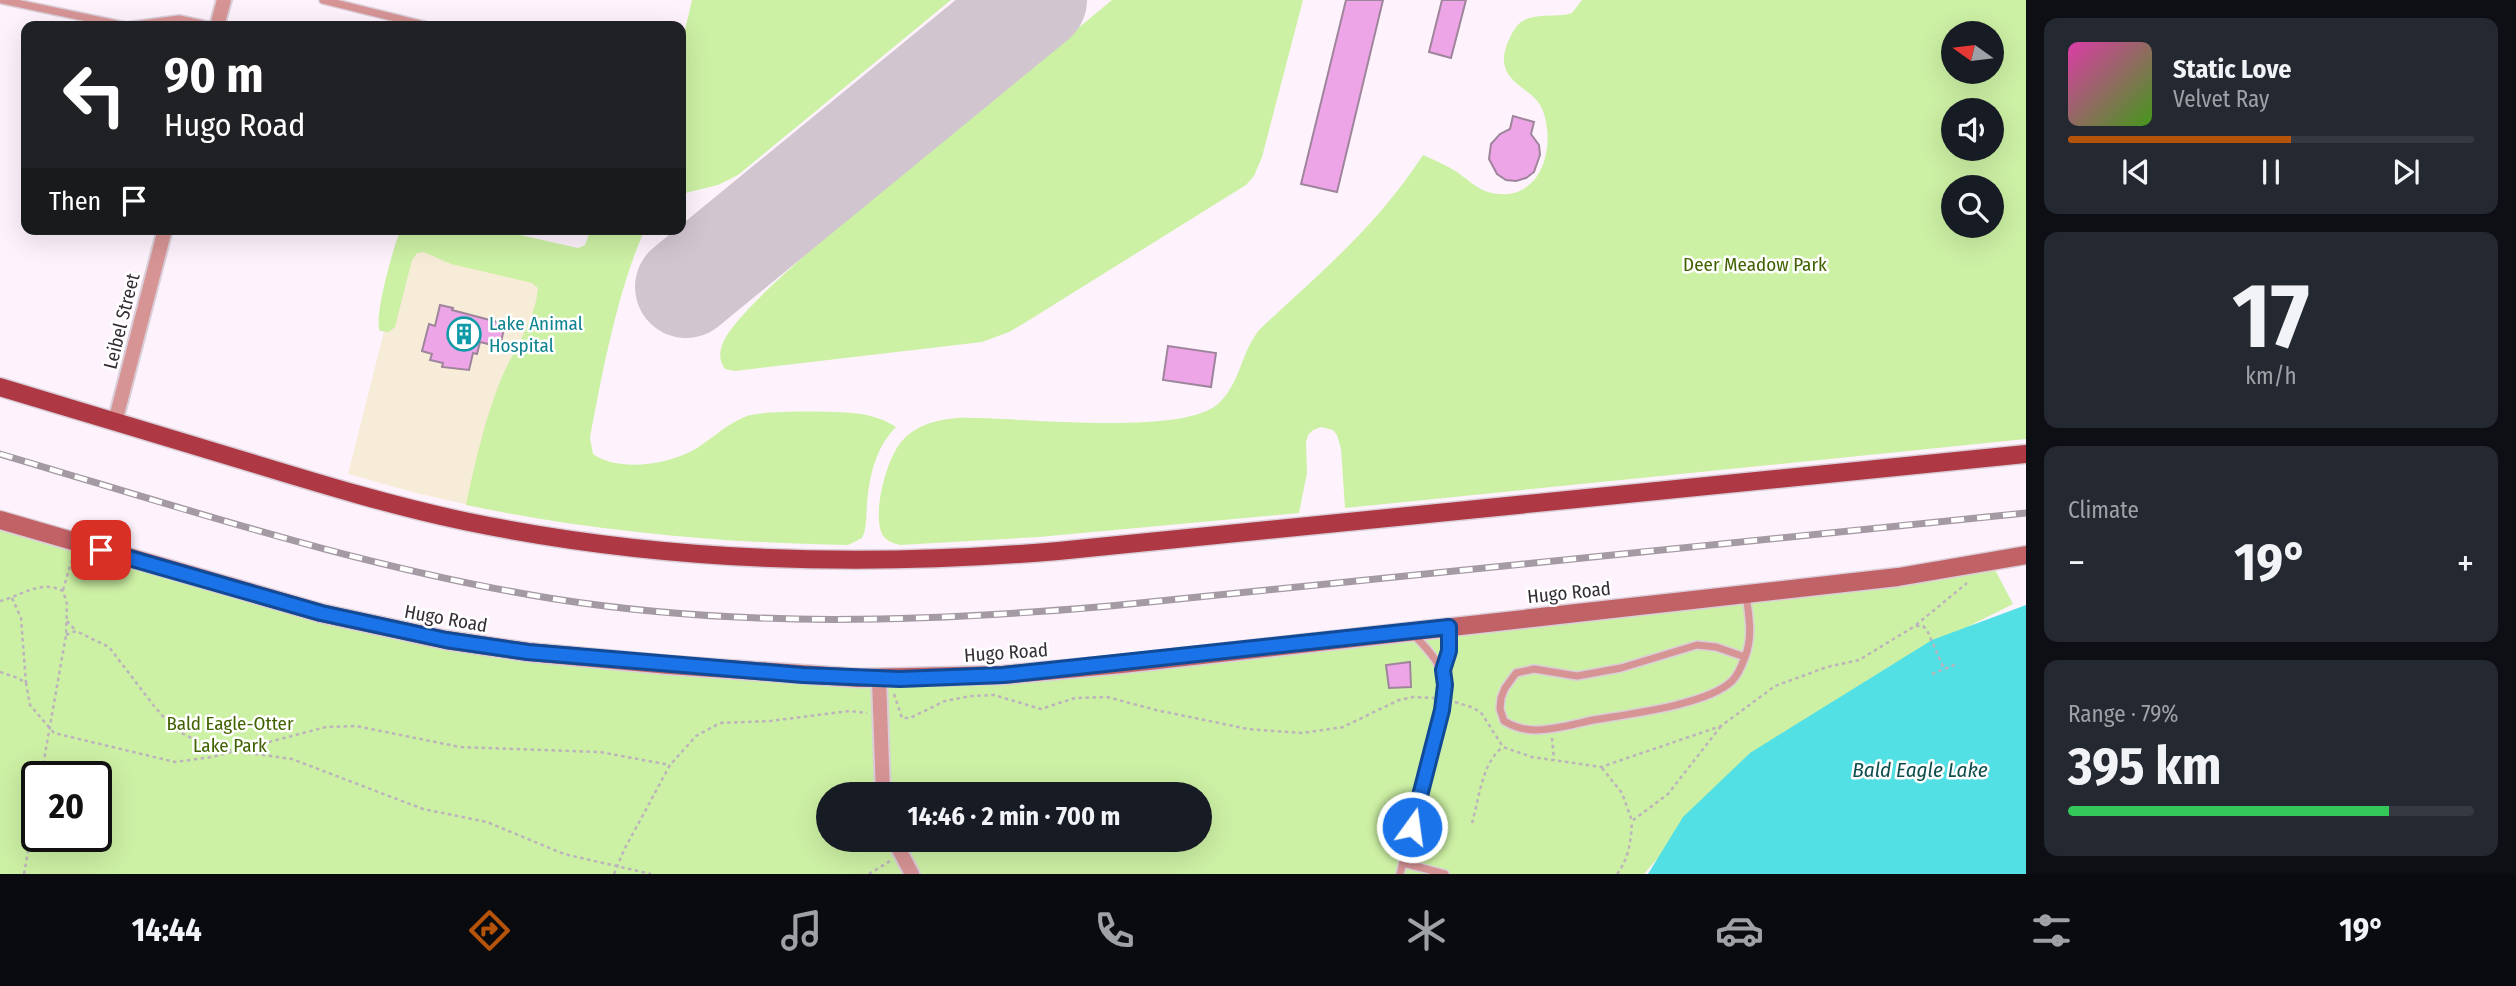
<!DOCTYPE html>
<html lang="en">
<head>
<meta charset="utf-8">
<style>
  :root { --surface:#171b24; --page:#242831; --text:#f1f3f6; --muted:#9ea1a6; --line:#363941; --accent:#b45309 }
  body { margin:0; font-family:"Fira Sans Condensed",sans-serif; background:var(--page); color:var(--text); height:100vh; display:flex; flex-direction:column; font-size:26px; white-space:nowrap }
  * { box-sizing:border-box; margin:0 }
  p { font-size:23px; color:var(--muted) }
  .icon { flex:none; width:38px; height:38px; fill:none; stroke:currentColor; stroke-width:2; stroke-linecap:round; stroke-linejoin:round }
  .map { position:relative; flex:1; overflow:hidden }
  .side { display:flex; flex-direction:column; gap:18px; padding:18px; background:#0d0f14; width:490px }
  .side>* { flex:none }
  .banner { position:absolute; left:21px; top:21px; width:665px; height:214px; border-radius:14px; box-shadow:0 7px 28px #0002; background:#202124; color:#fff; overflow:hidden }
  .needle { width:46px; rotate:284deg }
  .tools { position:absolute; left:1941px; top:21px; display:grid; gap:14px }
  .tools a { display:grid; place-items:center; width:63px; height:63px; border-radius:50%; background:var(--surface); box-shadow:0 7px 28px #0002; font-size:35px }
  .speed { position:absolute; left:21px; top:761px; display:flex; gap:14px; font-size:35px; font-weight:700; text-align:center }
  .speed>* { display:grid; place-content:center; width:91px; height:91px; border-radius:50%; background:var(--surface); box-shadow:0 7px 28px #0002; line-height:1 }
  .speed .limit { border:4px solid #111; border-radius:10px; background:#fff; color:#111 }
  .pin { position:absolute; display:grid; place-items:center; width:60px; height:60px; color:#fff; margin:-30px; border-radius:14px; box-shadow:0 4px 10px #0006 }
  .me { position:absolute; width:77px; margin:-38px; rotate:14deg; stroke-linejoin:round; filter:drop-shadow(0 0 5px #0008) }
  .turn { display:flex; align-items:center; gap:24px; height:147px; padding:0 28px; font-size:32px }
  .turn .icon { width:91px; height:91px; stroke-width:2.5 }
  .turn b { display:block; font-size:49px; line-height:60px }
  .then { display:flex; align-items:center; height:66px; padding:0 28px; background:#0003; gap:14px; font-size:26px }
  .big { font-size:52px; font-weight:700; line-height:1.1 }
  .side .tile { flex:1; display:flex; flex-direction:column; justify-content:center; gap:10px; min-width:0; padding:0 24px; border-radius:14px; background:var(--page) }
  .side .dial { align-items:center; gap:0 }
  .dial b { font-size:91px; line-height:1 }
  .song { display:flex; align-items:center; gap:21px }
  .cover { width:84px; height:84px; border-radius:10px; background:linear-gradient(135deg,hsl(320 70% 55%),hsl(100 70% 35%)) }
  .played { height:7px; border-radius:4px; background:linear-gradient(90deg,var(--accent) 55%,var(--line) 55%) }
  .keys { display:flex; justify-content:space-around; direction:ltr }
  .heat { display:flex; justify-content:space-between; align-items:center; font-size:38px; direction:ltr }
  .charge { height:10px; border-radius:5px; background:linear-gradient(90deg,#34c759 79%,var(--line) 0) }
  .trip { position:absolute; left:816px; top:782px; width:396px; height:70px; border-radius:35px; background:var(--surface); box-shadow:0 7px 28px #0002; font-weight:700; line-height:70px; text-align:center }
  .menu { display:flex; height:112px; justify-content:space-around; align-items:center; background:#090b0e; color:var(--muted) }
  .menu .icon { width:49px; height:49px }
  .menu .current { color:var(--accent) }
  .menu b { font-size:32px; color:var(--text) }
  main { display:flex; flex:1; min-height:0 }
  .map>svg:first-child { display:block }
  .commercial { fill:#f7ecd7 }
  .green { fill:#ccf0a4; fill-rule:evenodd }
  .water { fill:#52e0e4 }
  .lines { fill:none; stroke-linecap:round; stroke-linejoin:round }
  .runway { stroke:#d1c6d0; stroke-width:102 }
  .building { fill:#eea5e7; stroke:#9f859b; stroke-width:2 }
  .lane-casing { stroke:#dacfd9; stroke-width:10 }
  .street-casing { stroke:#dacfd9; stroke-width:18 }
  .secondary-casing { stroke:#dacfd9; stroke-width:21 }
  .primary-casing { stroke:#dacfd9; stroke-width:21 }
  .path { stroke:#bdb3bc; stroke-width:2.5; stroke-dasharray:3.5 3.5; stroke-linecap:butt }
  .lane { stroke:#d79495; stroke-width:7 }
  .street { stroke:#d79495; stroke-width:14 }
  .secondary { stroke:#c16266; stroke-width:18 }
  .primary { stroke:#ae3944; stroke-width:18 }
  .rail-casing { stroke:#a49aa3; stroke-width:7 }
  .rail { stroke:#fff; stroke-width:4.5; stroke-dasharray:13; stroke-linecap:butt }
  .route-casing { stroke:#114b97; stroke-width:18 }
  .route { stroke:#1a73e8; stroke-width:12 }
  .labels { text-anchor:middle; stroke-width:5; stroke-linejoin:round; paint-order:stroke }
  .park-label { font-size:19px; fill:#416200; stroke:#fff }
  .street-label { font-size:19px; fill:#372d36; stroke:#fff }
  .culture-label { font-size:19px; fill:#0d838f; stroke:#fff; text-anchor:start }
  .water-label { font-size:21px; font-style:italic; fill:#0e4d4e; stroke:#fff }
</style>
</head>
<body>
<main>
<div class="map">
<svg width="2026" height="874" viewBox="0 0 2026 874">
  <rect width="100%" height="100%" fill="#fef3fd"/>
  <polygon class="commercial" points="410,229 625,276 510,514 420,494 348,474"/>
  <g class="green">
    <polygon points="692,0 951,0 738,175 718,185 681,194 681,47"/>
    <path d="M 1112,0 L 1303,0 L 1262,157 L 1254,176 L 1246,185 L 1026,322 L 1009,332 L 982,342 L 735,371 L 725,369 C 719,361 719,352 723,343 C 732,319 792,267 813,248 Z"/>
    <path d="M 1582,0 L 2026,0 L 2026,439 L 1345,508 L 1341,449 L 1337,435 L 1333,430 L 1321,427 L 1313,430 L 1308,435 L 1306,443 L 1307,473 L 1299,513 L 1039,537 L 900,545 C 893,543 886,541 882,534 C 872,513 887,457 902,441 C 916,425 936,420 956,418 C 1013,416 1182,438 1219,403 C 1241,382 1241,351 1260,329 C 1322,271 1376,227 1423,155 C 1434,160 1446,165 1457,172 C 1467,179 1476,188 1488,192 C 1539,206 1557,150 1543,111 C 1536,91 1511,87 1505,67 C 1501,55 1509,37 1516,27 C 1530,10 1554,19 1572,13 ZM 1953,33 L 1992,33 L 1992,72 L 1953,72 ZM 1953,110 L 1992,110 L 1992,149 L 1953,149 ZM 1953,187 L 1992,187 L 1992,226 L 1953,226 Z"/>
    <path d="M 401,229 L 493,229 L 578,248 L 585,245 L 591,229 L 645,229 C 618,289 602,373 590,438 L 593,454 C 620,473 671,464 697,448 C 714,437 728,423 747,416 C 764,410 842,411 861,414 C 874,416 885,420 896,427 C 876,447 869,476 867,505 C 866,516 867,528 862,538 L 848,545 C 720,543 591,531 466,505 C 475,462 485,419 501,379 C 514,349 535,322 538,288 L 532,283 L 451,264 L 424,252 L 417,253 L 412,260 L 395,327 L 389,332 L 380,331 C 373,319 394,244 401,229 Z"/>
    <path d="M 0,526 L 446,640 L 900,679 L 1991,562 L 2013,604 L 1892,665 L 1748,755 L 1644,874 L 0,874 ZM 37,777 L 96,777 L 96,836 L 37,836 ZM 828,794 L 1199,794 L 1199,840 L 828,840 Z"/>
  </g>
  <polygon class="water" points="2026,605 2026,874 1648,874 1683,817 1750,753 1932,640"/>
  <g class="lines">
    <polyline class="runway" points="686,287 1036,0"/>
  </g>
  <g class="building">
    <polygon points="1346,0 1383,0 1337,192 1301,184"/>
    <polygon points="1442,0 1466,0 1451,58 1429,52"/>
    <polygon points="1513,116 1534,122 1531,134 1539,145 1540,155 1534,172 1526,178 1516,181 1506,180 1497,174 1489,159 1491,144 1500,134 1510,129"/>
    <polygon points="440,305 453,308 452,310 505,324 500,347 480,342 477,354 473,353 469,370 442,367 443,363 430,360 432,354 422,351 429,324 435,326"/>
    <polygon points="1168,346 1216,353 1211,387 1163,380"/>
    <polygon points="1410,662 1411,687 1389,688 1386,665"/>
  </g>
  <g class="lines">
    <defs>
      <g id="lane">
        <polyline points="2,0 126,26 179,19 212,26"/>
        <polyline points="323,0 428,26"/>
        <path d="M 1745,657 C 1742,665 1739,674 1732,681 C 1707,705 1628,714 1593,720 C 1574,724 1555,730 1535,730 C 1523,730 1514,727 1504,721 L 1500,709 L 1501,698 L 1505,688 L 1516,673 L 1534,669 L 1577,676 L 1621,668 L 1697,645 L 1716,647 L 1745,657 C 1753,636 1749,617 1746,595"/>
        <polyline points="1443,670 1449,651 1449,627"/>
        <polyline points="1403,863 1445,874"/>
        <path d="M 1400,874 L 1444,699 C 1446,666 1433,655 1412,633"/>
      </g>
      <g id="street">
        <polyline points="217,26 224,0"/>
        <polyline points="115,422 165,229"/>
        <polyline points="879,679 883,794"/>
        <polyline points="894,840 912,874"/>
      </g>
      <polyline id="secondary" points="0,520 321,613 446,640 528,652 669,665 859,678 1003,675 1122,664 1898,577 2026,555"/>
      <path id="primary" d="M 0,387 C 85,413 170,438 255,464 C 324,485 393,506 464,521 C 660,562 859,568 1058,551 L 2026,454"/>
    </defs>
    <use href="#lane" class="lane-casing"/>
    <use href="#street" class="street-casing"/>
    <use href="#secondary" class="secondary-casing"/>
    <use href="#primary" class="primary-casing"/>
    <g class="path">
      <polyline points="63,590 73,556"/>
      <polyline points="12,598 21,618 26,683"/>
      <path d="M 0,601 C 21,596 41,579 63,591 L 67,604 L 66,635 L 41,777"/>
      <polyline points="67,621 76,631"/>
      <polyline points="1916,625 1967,583"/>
      <polyline points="66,635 76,631 109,647 154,706 174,729 205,745 235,751"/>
      <polyline points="0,672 18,678 26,683 30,705 54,733 175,762 212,757 326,727 356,726 460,747 600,752 670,765"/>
      <polyline points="1932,674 1957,664"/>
      <polyline points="894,694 902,718 910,718 945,701 971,696 994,695 1041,709 1075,698 1107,697 1156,710 1248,729 1302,733 1343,727 1399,700 1413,697 1434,698"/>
      <polyline points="1455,702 1474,708 1482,714 1503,747 1532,757 1601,767 1721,726 1775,686 1827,667 1859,660 1915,626 1923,626 1927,630 1944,669"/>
      <polyline points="1552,738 1554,760"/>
      <polyline points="241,752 292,759 423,809 487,822 564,854 651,874"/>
      <polyline points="1602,768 1622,793 1632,821 1668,794 1721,726"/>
      <path d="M 1472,823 C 1479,799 1482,762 1503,747"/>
      <polyline points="24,874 37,801"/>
      <polyline points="614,874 624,850 670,765 696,736 720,723 770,721 849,711 867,713"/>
      <polyline points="869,874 890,861"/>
      <path d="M 1617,874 C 1629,859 1631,840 1632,821"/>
    </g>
    <use href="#lane" class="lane"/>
    <use href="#street" class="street"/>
    <use href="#secondary" class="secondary"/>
    <use href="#primary" class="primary"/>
    <defs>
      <path id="rail" d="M 0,454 C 183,508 366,569 555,599 C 740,628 925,622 1110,606 L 2026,513"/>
    </defs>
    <use href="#rail" class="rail-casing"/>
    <use href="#rail" class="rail"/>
  </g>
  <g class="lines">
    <defs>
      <polyline id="route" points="101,550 321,613 446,640 528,652 803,675 900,679 1003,675 1449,627 1449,651 1443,670 1445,685 1442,710 1412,827"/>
    </defs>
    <use href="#route" class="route-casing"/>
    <use href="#route" class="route"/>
  </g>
  <defs>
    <symbol id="building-ring" viewBox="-11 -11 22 22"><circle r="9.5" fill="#fff" stroke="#0f9aa8" stroke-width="1.5"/><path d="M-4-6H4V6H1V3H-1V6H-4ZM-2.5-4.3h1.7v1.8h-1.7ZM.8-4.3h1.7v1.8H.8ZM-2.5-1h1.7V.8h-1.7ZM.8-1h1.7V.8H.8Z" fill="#0f9aa8"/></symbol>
  </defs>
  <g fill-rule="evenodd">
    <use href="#building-ring" x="445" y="315" width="38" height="38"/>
  </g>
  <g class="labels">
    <g class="park-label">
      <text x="1755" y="271">Deer Meadow Park</text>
      <text x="230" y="730">Bald Eagle-Otter<tspan x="230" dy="22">Lake Park</tspan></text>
    </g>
    <g class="street-label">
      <text transform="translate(121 321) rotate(-76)" y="7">Leibel Street</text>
      <text transform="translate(1569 592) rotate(-6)" y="7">Hugo Road</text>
      <text transform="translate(446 618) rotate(10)" y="7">Hugo Road</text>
      <text transform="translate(1006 652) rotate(-4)" y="7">Hugo Road</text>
    </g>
    <g class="culture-label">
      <text x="489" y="330">Lake Animal<tspan x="489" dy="22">Hospital</tspan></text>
    </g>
    <g class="water-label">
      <text x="1920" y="777">Bald Eagle Lake</text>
    </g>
  </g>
</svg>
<div class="tools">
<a><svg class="needle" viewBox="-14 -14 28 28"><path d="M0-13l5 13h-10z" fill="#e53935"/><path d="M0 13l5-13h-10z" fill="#9ea1a6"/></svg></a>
<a><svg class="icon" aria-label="sound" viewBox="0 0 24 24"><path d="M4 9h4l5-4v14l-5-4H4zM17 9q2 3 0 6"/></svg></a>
<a><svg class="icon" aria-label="search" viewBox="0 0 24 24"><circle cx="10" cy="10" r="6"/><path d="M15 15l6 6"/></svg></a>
</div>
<div class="speed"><div class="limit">20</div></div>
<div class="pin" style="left:101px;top:550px;background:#d93025"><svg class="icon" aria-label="arrive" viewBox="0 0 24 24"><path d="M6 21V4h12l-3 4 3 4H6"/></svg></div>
<svg class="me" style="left:1412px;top:827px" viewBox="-20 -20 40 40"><circle r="17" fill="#1a73e8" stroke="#fff" stroke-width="3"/><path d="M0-11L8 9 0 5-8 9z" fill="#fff"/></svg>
<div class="trip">14:46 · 2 min · 700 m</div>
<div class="banner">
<div class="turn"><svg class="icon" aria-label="left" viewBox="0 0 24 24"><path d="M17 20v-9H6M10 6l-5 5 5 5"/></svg><div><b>90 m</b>Hugo Road</div></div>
<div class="then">Then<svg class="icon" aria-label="arrive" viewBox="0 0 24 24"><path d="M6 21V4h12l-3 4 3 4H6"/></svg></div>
</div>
</div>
<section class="side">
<div class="tile">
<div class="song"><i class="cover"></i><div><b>Static Love</b><p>Velvet Ray</p></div></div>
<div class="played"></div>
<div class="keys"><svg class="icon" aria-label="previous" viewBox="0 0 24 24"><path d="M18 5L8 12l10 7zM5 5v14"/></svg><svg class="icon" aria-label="pause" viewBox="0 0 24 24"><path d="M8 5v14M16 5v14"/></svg><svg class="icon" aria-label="next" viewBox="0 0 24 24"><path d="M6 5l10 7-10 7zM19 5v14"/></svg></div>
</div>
<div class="tile dial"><b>17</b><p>km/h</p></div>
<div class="tile"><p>Climate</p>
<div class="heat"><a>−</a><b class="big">19°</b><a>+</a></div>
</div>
<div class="tile"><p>Range · 79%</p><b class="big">395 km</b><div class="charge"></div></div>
</section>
</main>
<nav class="menu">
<b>14:44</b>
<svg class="icon current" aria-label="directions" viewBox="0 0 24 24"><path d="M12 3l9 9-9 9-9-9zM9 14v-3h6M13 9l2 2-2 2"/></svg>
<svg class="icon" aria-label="music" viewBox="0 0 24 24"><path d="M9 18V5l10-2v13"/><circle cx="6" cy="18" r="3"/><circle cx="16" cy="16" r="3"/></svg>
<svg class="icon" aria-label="phone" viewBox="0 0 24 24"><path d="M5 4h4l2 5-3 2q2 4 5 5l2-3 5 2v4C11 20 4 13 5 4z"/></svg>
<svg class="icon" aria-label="climate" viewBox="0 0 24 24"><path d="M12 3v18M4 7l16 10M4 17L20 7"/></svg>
<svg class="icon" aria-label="car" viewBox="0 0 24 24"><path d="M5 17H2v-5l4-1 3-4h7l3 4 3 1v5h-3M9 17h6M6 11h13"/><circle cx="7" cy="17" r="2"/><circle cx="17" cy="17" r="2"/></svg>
<svg class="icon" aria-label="filters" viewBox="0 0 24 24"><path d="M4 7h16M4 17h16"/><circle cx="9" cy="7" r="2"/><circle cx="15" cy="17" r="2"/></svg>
<b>19°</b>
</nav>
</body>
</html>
